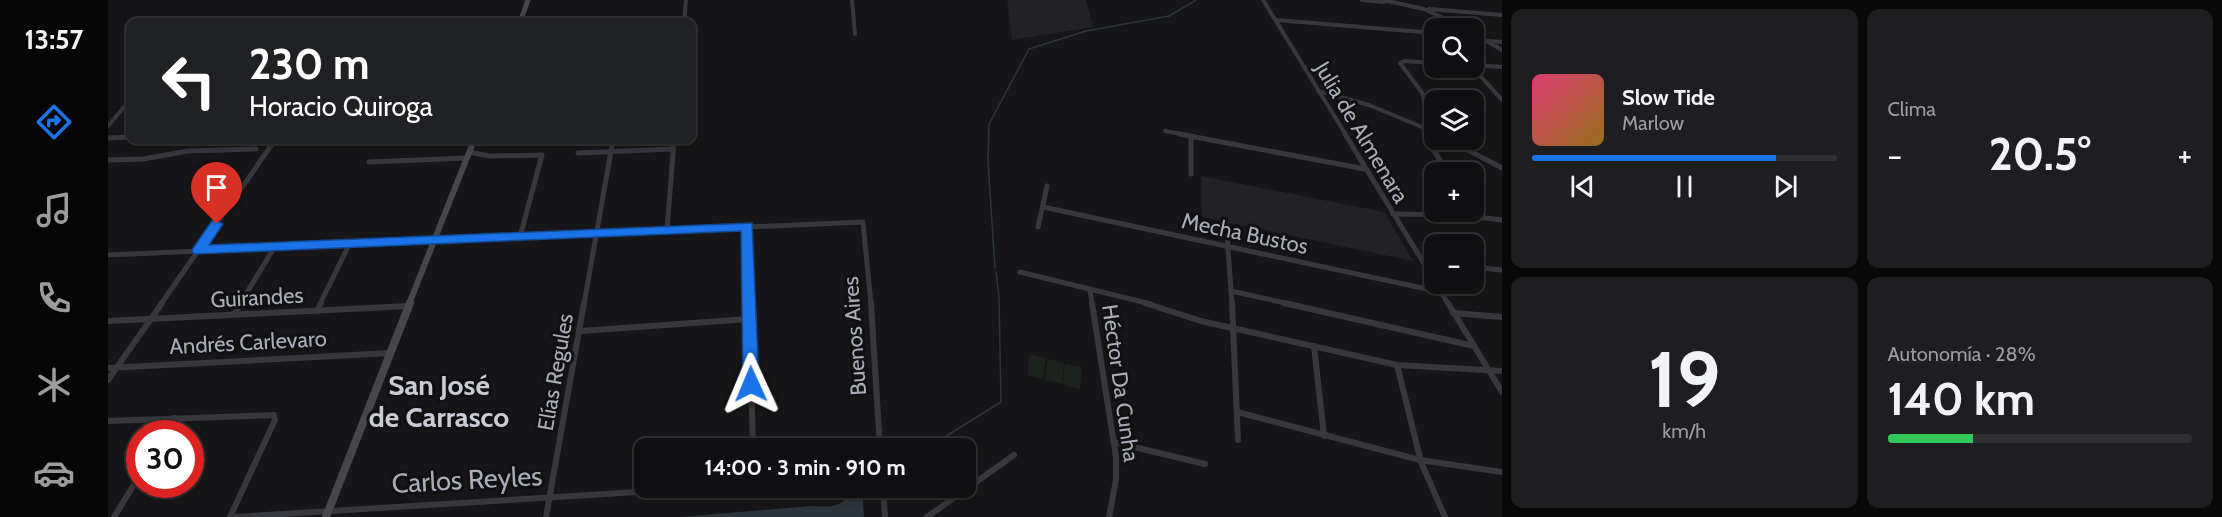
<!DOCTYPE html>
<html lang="es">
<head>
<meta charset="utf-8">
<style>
  :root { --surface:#101012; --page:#1e1e20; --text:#f1f3f6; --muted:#9c9d9f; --line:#303032; --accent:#1a73e8 }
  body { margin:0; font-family:Cabin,sans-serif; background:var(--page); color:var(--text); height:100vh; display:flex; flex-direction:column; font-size:22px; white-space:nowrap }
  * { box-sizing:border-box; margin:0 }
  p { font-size:20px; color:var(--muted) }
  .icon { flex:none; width:33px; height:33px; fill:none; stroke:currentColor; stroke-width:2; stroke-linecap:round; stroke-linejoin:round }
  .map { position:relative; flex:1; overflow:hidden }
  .details { display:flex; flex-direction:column; gap:9px; padding:9px; background:#09090a; width:720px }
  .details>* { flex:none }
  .top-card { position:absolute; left:18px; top:18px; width:570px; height:126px; border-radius:12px; box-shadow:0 3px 9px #0003,0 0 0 2px var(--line); background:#202124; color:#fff; overflow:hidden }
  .tools { position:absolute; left:1316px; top:18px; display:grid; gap:12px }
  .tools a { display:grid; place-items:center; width:60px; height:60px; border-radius:12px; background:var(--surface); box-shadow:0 3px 9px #0003,0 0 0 2px var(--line); font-size:30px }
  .speed { position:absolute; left:18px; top:420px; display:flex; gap:12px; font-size:30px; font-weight:700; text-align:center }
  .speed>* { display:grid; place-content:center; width:78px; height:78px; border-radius:50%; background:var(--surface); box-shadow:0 3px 9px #0003,0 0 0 2px var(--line); line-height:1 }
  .speed .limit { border:9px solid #d22; background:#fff; color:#111 }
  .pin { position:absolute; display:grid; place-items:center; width:51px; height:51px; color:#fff; margin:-62px -26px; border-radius:50% 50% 50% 0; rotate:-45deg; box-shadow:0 0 6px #0007 }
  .pin .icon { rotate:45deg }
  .me { position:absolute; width:66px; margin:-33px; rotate:359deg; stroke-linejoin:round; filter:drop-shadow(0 0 4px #0008) }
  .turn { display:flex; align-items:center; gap:21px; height:126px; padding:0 24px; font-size:27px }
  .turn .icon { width:78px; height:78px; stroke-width:2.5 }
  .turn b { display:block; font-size:42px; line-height:51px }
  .big { font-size:45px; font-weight:800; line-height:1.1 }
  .details .card { flex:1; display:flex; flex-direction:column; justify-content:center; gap:9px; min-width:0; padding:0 21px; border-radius:12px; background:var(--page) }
  .details .dial { align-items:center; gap:0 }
  .dial b { font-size:78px; line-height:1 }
  .song { display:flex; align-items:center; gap:18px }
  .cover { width:72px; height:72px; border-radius:9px; background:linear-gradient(135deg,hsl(340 70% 55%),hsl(40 70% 35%)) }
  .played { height:6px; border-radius:3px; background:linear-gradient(90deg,var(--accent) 80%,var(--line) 80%) }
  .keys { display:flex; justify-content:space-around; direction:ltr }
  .heat { display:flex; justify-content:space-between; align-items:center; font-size:33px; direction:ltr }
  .charge { height:9px; border-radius:4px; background:linear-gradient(90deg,#34c759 28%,var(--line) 0) }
  .details .tiles { flex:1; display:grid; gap:9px; grid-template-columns:repeat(2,1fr) }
  .trip { position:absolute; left:526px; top:438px; width:342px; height:60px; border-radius:12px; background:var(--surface); box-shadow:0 3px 9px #0003,0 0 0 2px var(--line); font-weight:800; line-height:60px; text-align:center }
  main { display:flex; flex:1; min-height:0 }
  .tab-bar { display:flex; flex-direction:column; width:108px; justify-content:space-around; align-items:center; background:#060607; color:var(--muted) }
  .tab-bar .icon { width:42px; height:42px }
  .tab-bar .selected { color:var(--accent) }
  .tab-bar b { font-size:27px; color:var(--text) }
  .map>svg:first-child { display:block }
  .built { fill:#222225 }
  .green { fill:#1c231d }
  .water { fill:#2c353c }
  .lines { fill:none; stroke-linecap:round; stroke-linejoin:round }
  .stream { stroke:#2c353c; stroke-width:1.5 }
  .street-far2 { stroke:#37383d; stroke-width:4 }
  .street-far1 { stroke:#37383d; stroke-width:5 }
  .street { stroke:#37383d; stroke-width:6 }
  .secondary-far2 { stroke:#45474d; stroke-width:5 }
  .secondary-far1 { stroke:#45474d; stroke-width:6 }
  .secondary { stroke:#45474d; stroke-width:8 }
  .route { fill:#1a73e8; stroke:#114b97; stroke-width:1.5 }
  .labels { text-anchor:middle; stroke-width:6; stroke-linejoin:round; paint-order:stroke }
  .street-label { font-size:22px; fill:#a8adb8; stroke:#111113 }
  .near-street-label { font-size:27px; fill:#a8adb8; stroke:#111113 }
  .district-label { font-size:28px; font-weight:bold; fill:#c9ccd4; stroke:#111113 }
</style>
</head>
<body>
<main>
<nav class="tab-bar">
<b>13:57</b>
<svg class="icon selected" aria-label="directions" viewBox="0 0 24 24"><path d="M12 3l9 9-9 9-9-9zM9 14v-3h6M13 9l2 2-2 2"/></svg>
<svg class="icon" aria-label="music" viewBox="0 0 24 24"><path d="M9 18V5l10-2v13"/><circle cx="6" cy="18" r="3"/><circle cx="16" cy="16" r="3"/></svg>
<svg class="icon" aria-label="phone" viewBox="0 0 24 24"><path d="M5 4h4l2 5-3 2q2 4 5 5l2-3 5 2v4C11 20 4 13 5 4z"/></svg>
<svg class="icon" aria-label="climate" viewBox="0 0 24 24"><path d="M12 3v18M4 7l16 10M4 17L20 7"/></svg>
<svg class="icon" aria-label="car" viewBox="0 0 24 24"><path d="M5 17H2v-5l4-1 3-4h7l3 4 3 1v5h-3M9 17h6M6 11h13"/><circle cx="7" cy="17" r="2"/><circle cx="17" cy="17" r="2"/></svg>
</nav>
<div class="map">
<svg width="1394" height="517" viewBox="0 0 1394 517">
  <rect width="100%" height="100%" fill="#161618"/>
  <g class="built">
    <polygon points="899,0 978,0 985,27 904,40"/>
    <polygon points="1093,176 1276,212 1305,261 1094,217"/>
  </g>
  <g class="green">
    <polygon points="922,354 938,358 935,379 919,375"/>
    <polygon points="940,359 956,363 954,384 937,380"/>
    <polygon points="957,364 974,367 972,389 955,385"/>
  </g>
  <path class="water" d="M 752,488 L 758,489 L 755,503 L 756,517 L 572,517 L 704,506 C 734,508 730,504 752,488 Z"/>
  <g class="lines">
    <g class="stream">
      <polyline points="887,268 880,161 881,124 921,49 978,31 1061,16 1088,0"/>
      <polyline points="819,448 893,402 891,297 888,272"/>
    </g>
    <g class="street-far2">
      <polyline points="744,0 747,34"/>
      <polyline points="1155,0 1238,135"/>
      <polyline points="1254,0 1276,2"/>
      <polyline points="1275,0 1316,9 1357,28"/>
      <polyline points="1321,9 1394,15"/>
      <polyline points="1168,20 1326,33"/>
      <polyline points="576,22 578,0"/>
      <polyline points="1365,33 1394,50"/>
      <polyline points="1381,41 1394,42"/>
      <polyline points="1365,65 1394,67"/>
      <polyline points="1365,68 1394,100"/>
      <polyline points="1210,91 1261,105 1326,132"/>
      <polyline points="0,126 22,100"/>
      <polyline points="1057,131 1079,135"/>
      <polyline points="1320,135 1315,94 1292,63 1297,61 1326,63"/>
    </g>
    <g class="street-far1">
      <polyline points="1071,134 1257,169"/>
      <polyline points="1237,134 1326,280"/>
      <polyline points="1320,134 1320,142 1340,172"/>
      <polyline points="1083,136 1083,174"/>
      <polyline points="0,138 22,137"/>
      <polyline points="1341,140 1394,168"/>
      <polyline points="361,152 381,156 434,155 412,237"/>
      <polyline points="470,153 565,149"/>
      <polyline points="0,160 35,159 80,151 148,149"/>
      <polyline points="261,162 359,158"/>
      <polyline points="935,207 1333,292"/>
      <polyline points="1365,207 1373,218"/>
      <polyline points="1285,214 1353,215 1394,220"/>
      <polyline points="1118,221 1124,304"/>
      <polyline points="639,226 641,304"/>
      <polyline points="930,227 939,186"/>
      <polyline points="559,230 566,140"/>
      <polyline points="0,255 755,222 763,304"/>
      <polyline points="1316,263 1326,264"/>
      <polyline points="1365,267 1394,270"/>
      <polyline points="912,272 1043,304"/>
      <polyline points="1328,284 1340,304"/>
      <polyline points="982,290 984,304"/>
      <polyline points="1123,291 1182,304"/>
      <polyline points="53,304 167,140"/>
      <polyline points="132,304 166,248"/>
      <polyline points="212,304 241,245"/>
      <polyline points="476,304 505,140"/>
    </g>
    <g class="street">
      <polyline points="641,303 645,448"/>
      <polyline points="763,303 772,448"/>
      <polyline points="984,303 1008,457 1008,480 1001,517"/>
      <polyline points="1037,303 1093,321 1289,365 1394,371"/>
      <polyline points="1124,303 1130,440"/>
      <polyline points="1176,303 1366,346"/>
      <polyline points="1340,303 1394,392"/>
      <polyline points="209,311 213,303"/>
      <polyline points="1345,313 1394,317"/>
      <polyline points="126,314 133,303"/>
      <polyline points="0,321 301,306"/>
      <polyline points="473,331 641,319"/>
      <polyline points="1206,346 1216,436"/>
      <polyline points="1289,365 1313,462 1337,517"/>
      <polyline points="0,368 283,353"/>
      <polyline points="0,380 54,303"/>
      <polyline points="1129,412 1312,460 1394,472"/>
      <polyline points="0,421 166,415 167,420 122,517"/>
      <polyline points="57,434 66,418"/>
      <polyline points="1005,442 1097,464"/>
      <polyline points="775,488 777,517"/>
      <polyline points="6,517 32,475"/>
      <polyline points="126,517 594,488"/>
      <polyline points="438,517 476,303"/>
      <polyline points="819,517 906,455"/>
    </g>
    <polyline class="secondary-far2" points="412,22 420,0"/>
    <polyline class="secondary-far1" points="301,304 366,140"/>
    <polyline class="secondary" points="218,517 302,303"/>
  </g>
  <polygon class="route" points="109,220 115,224 101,245 644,223 651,384 649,388 643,390 637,388 635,384 633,231 86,254 84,251 86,247 104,221"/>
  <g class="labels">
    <g class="street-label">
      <text transform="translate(1254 132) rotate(59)" y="8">Julia de Almenara</text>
      <text transform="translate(1137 233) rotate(12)" y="8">Mecha Bustos</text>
      <text transform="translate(149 297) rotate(-3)" y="8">Guirandes</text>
      <text transform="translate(746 336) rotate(-94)" y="8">Buenos Aires</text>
      <text transform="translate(140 342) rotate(-3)" y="8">Andrés Carlevaro</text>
      <text transform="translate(447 372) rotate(-80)" y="8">Elías Regules</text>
      <text transform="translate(1013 383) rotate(82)" y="8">Héctor Da Cunha</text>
    </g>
    <g class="near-street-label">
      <text transform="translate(359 480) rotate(-3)" y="9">Carlos Reyles</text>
    </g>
    <g class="district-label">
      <text x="331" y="395">San José<tspan x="331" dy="32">de Carrasco</tspan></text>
    </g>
  </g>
</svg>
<div class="tools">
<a><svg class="icon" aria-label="search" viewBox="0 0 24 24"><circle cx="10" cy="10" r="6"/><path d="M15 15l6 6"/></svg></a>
<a><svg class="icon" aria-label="layers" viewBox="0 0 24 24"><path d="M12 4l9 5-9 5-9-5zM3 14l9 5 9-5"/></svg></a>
<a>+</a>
<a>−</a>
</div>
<div class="speed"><div class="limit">30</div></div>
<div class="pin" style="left:109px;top:224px;background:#d93025"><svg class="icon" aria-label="arrive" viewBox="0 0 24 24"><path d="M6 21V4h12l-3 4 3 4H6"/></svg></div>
<svg class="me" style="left:643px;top:384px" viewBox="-20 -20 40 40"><path d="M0-17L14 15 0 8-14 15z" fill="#1a73e8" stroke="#fff" stroke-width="4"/></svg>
<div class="trip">14:00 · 3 min · 910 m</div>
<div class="top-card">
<div class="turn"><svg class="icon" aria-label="left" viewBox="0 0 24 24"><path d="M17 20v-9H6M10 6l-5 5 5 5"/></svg><div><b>230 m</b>Horacio Quiroga</div></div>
</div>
</div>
<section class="details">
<div class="tiles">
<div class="card">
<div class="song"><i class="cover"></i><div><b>Slow Tide</b><p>Marlow</p></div></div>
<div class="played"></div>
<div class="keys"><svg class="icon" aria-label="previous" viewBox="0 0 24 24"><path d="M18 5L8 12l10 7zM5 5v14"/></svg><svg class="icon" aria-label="pause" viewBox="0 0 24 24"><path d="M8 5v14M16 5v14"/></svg><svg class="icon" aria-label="next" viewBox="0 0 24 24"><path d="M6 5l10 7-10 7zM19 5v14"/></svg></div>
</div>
<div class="card"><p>Clima</p>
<div class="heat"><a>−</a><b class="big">20.5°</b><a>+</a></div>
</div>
<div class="card dial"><b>19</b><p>km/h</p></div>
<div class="card"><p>Autonomía · 28%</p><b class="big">140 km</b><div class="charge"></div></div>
</div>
</section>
</main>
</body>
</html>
